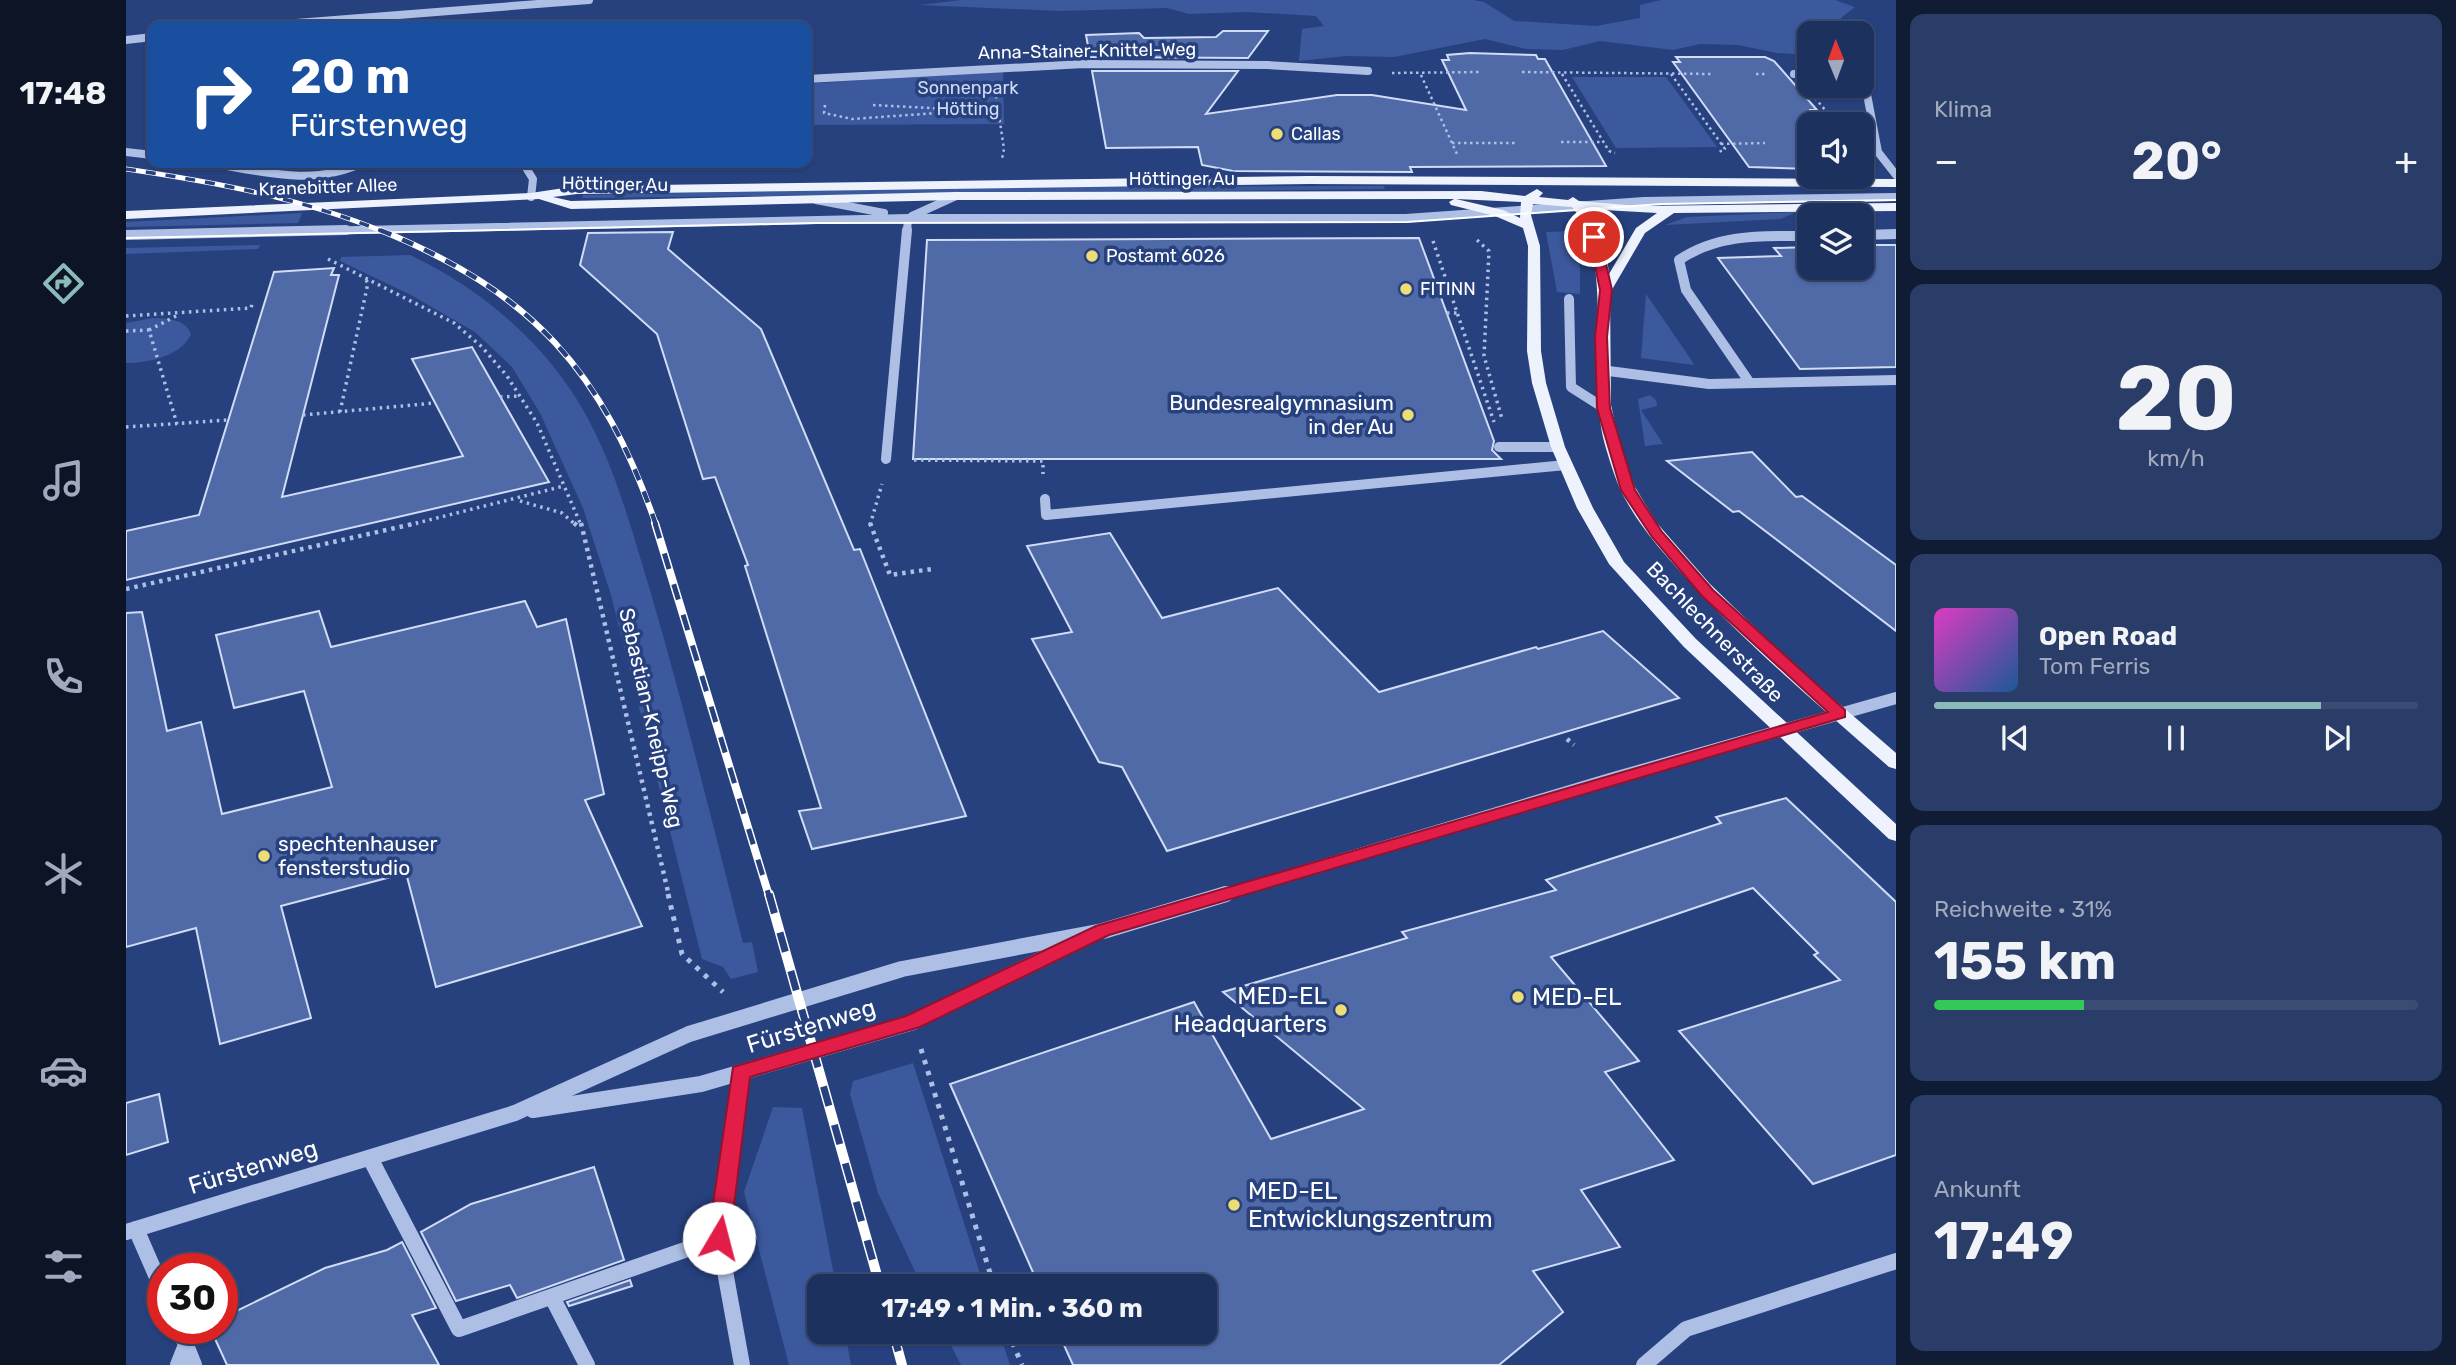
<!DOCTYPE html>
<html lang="de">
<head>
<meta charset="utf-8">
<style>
  :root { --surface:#1d315f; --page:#2a3d68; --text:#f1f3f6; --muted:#a0a9bd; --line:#3b4c74; --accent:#8bbbb9 }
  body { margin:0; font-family:Rubik,sans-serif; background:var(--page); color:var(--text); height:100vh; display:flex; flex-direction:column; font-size:26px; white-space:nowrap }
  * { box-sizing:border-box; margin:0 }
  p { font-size:23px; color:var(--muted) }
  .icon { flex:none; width:38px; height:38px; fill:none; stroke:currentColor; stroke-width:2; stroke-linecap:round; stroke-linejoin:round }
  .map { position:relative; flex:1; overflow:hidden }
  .panel { display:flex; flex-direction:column; gap:14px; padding:14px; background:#101b34; width:560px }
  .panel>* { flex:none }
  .guide { position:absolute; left:21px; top:21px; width:665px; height:147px; border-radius:14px; box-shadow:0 2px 5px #0004,0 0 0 2px var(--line); background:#1a4fa0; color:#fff; overflow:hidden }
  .needle { width:46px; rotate:359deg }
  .fabs { position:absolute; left:1671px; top:21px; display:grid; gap:14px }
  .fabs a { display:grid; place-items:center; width:77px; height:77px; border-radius:14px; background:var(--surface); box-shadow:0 2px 5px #0004,0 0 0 2px var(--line); font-size:35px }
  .speed { position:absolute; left:21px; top:1253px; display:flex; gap:14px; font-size:35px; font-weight:700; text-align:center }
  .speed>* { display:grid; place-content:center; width:91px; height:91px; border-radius:50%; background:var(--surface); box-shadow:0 2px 5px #0004,0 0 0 2px var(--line); line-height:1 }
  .speed .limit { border:10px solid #d22; background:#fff; color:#111 }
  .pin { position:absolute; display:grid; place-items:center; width:60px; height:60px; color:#fff; margin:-30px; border:4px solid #fff; border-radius:50%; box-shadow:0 2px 7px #0007 }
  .me { position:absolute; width:77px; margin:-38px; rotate:8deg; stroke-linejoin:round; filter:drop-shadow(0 0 5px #0008) }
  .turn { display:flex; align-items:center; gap:24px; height:147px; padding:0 28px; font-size:32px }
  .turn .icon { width:91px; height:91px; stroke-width:2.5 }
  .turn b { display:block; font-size:49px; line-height:60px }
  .big { font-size:52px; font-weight:700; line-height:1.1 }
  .panel .widget { flex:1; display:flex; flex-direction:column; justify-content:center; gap:10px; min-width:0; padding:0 24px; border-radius:14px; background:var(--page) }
  .panel .dial { align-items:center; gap:0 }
  .dial b { font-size:91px; line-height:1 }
  .song { display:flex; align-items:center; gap:21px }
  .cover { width:84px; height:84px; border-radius:10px; background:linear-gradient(135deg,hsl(310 70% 55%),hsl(210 70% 35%)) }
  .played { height:7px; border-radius:4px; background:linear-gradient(90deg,var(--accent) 80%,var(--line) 80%) }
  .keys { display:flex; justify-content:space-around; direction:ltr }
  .heat { display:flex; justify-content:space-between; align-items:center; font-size:38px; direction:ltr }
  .charge { height:10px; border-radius:5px; background:linear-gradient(90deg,#34c759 31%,var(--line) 0) }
  .trip { position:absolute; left:681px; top:1274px; width:410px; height:70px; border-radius:14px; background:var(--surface); box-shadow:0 2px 5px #0004,0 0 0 2px var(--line); font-weight:700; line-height:70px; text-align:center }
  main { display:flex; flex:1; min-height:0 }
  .tab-bar { display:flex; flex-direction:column; width:126px; justify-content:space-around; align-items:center; background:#0c1426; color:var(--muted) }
  .tab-bar .icon { width:49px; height:49px }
  .tab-bar .active { color:var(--accent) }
  .tab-bar b { font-size:32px; color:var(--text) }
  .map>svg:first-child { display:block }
  .green { fill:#3c599d }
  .building { fill:#506aa8; stroke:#d1dcf5; stroke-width:2 }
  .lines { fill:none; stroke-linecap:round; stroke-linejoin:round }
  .path-far3 { stroke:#aebfe6; stroke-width:2.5; stroke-dasharray:2.5 3.5; stroke-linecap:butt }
  .path-far2 { stroke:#aebfe6; stroke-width:3.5; stroke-dasharray:2.5 4.5; stroke-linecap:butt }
  .path-far1 { stroke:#aebfe6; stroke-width:4.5; stroke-dasharray:3.5 5; stroke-linecap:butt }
  .path { stroke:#aebfe6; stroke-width:5; stroke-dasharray:4.5 7; stroke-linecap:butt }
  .minor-far3 { stroke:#aebfe6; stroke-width:8 }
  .minor-far2 { stroke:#aebfe6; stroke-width:10 }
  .minor-far1 { stroke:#aebfe6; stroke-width:12 }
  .minor { stroke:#aebfe6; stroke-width:16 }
  .major { fill:#eef2fd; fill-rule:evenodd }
  .tram { stroke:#fff; stroke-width:2 }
  .rail-far3-casing { stroke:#fff; stroke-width:5 }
  .rail-far2-casing { stroke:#fff; stroke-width:6 }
  .rail-far1-casing { stroke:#fff; stroke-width:8 }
  .rail-casing { stroke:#fff; stroke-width:10 }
  .rail-far3 { stroke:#27417f; stroke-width:3.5; stroke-dasharray:10; stroke-linecap:butt }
  .rail-far2 { stroke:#27417f; stroke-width:4.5; stroke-dasharray:12; stroke-linecap:butt }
  .rail-far1 { stroke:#27417f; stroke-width:5; stroke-dasharray:16; stroke-linecap:butt }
  .rail { stroke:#27417f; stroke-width:7; stroke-dasharray:20; stroke-linecap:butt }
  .route { fill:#e11d48; stroke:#92132f; stroke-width:2 }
  .poi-dot { fill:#eedc74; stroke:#27417f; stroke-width:2.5 }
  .labels { text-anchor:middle; stroke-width:7; stroke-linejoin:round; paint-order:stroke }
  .far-street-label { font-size:18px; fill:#fff; stroke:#27417f }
  .far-park-label { font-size:18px; fill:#d1dcf5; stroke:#27417f }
  .far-poi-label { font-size:18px; fill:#fff; stroke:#27417f; text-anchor:start }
  .poi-label { font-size:21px; fill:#fff; stroke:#27417f; text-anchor:end }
  .street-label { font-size:21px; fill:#fff; stroke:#27417f }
  .near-poi-label { font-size:24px; fill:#fff; stroke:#27417f; text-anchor:start }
  .near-street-label { font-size:24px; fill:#fff; stroke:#27417f }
</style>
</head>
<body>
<main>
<nav class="tab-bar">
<b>17:48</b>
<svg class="icon active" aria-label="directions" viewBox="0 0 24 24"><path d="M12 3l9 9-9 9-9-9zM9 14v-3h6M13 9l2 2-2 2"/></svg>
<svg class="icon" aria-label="music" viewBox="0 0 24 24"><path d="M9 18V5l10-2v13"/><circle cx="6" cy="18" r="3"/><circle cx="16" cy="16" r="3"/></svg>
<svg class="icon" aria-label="phone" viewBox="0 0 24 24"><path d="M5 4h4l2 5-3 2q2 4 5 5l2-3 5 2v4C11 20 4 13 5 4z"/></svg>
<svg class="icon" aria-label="climate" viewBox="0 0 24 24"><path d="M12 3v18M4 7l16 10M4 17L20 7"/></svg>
<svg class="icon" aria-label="car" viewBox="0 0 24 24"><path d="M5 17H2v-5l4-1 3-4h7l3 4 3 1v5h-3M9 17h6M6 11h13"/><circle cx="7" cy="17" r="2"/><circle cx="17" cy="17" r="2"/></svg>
<svg class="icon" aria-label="filters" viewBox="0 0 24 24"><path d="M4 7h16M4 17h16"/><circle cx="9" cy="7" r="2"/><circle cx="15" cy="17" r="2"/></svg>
</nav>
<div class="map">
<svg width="1770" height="1365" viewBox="0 0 1770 1365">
  <rect width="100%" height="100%" fill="#27417f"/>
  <g class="green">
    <polygon points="835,0 1347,0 1358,2 1388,21 1470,26 1514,18 1514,5 1535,0 1709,0 1729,7 1715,18 1712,28 1704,33 1684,33 1683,55 1651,53 1612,45 1574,44 1547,50 1474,41 1437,50 1400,49 1359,39 1268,57 1220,56 1173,61 1176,29 1198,26 1190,16 1121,12 1063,14 1041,8 934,11 794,5"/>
    <polygon points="877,70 878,124 681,125 681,84"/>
    <polygon points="1446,77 1540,77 1591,147 1490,148"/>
    <polygon points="1258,186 1259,189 456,198 457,195 864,187"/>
    <polygon points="1670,212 1655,219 1539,225 1561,217"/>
    <polygon points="176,213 172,223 0,227 0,222"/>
    <polygon points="1448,231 1454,258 1454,294 1431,292 1420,232"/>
    <polygon points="134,245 132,249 0,254 0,248"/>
    <path d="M 284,255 C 346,284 406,332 444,389 C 485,449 503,522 524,590 C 558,707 587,825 617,943 L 626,942 L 632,972 L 605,979 L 597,967 L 576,959 L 485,595 L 457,508 L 414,413 L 386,367 L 349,332 L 285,295 L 214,261 L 215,257 Z"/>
    <polygon points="1520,294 1566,361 1568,365 1515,358"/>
    <path d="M 27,318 C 41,319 59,318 65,334 C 56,356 22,363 0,363 L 0,323 Z"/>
    <polygon points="1524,395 1530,400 1531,406 1515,410 1537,444 1519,446 1512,399"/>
    <polygon points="787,1063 858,1286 796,1286 752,1193 724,1094 727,1081"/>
    <polygon points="647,1107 676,1108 710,1286 693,1286 693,1332 719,1332 725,1365 663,1365 618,1192"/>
    <polygon points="818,1332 873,1332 884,1365 835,1365"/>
  </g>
  <g class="building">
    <polygon points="1097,31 1142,31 1122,58 964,57 960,35 1013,33 1018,38 1090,37"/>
    <polygon points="1344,53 1410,55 1412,59 1419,59 1480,166 1284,167 1286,172 1107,171 1076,165 1072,147 980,148 966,71 1112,71 1080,114 1211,95 1246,95 1340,110 1316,60 1323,60 1321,55"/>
    <polygon points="1550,57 1639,57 1648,61 1691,110 1684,110 1684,169 1623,167 1547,62 1554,62"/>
    <polygon points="547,232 542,249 635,329 728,550 734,549 840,816 686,849 673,811 695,808 619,566 622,565 589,477 577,479 531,334 454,265 462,233"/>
    <polygon points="1293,238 1368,441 1366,450 1375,459 787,459 801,240"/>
    <polygon points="1736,245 1770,245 1770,367 1674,369 1592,258 1655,256 1648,248 1684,247 1684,268 1736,268"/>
    <polygon points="208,268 205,275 213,275 156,497 337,456 286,359 346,347 423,482 0,580 0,531 73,515 148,272"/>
    <polygon points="1626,452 1670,497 1676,496 1770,565 1770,631 1613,511 1607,512 1541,461"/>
    <polygon points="984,533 1036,618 1152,588 1253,692 1410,647 1412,649 1477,631 1553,698 1041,851 996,767 973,762 906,639 946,632 901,546"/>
    <polygon points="399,601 411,627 440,619 478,794 459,800 516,926 310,987 280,873 155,906 185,1018 94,1044 70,928 0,947 0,613 16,612 41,731 75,722 96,814 206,787 178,691 108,708 90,635 193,611 205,647"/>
    <polygon points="1660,798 1770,902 1770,1155 1687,1184 1553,1031 1714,980 1688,955 1692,953 1627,888 1425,957 1513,1061 1479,1072 1548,1160 1455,1190 1494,1247 1407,1271 1437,1312 1373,1365 947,1365 932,1332 1078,1332 1078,1286 913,1286 824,1084 1068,1002 1145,1139 1238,1109 1097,992 1281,938 1276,932 1430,890 1420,880 1595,823 1590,817"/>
    <polygon points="33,1094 42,1142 0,1155 0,1103"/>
    <polygon points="468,1167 498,1260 391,1298 384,1285 330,1301 295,1232 345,1204"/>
    <polygon points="276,1242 310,1308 286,1315 313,1365 101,1365 84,1328 96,1328 96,1318 199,1268 261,1250"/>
    <polygon points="504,1280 506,1286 443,1306 441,1302"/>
  </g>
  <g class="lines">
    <g class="path-far3">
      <polyline points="1396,72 1586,74"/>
      <polyline points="1266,73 1353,72"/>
      <polyline points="1436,74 1483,151 1489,153"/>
      <polyline points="1545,74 1599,149 1591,153"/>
      <polyline points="1630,74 1642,74"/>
      <polyline points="1295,75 1331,154"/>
      <polyline points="870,96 878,149 876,159"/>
      <polyline points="1689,98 1711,124"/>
      <polyline points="699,105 698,113 726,119 826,112"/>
      <polyline points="747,105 823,109 871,118"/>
      <polyline points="1435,142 1478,142"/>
      <polyline points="1326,143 1389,143"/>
      <polyline points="1595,144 1639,143"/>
    </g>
    <g class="path-far2">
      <polyline points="1351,240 1363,251 1358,356 1376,419"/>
      <polyline points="1307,241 1368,422"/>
      <polyline points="202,259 328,323 356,347 381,376 411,423 455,525"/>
      <polyline points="1321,313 1331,313"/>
      <polyline points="0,316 125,308 127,301"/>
      <polyline points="23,330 54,314"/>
      <polyline points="0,331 23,330 51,424"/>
      <polyline points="374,397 393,396"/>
      <polyline points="214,412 242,283 240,280"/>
      <polyline points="177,415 309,403"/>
      <polyline points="0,427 102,420"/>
      <polyline points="788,460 917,461 917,474"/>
      <polyline points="394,501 436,513 450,525"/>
      <polyline points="283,525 438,486"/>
      <polyline points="744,525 756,484"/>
    </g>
    <g class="path-far1">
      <polyline points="448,523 454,528"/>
      <polyline points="455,523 543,896"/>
      <polyline points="744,523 764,575 806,569"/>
      <polyline points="0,589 291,523"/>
      <polyline points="1441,739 1448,745"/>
    </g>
    <g class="path">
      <polyline points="542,894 556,954 597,992"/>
      <polyline points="795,1049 868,1286"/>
      <polyline points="882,1332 896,1365"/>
    </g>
    <g class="minor-far3">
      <polyline points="132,26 463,0"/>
      <polyline points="0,40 26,37"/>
      <polyline points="1668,74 1684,74"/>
      <polyline points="681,79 958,64 1141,65 1242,71"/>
      <polyline points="1736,83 1740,89 1752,152 1770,175"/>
      <polyline points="0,152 26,155"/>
      <path d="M 83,163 C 135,171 187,187 236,163"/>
      <polyline points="397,163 407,179 405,197"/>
      <polyline points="690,200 758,213"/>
      <polyline points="786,216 830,196"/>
      <polyline points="139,232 782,218 1280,218 1518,201 1770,197"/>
      <polyline points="781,232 782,218"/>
    </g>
    <g class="minor-far2">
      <polyline points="0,235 220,230"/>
      <polyline points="1736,235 1770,234"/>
      <polyline points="1443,299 1445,387 1478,408"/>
      <polyline points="1475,370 1583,384 1770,380"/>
      <path d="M 1624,383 L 1560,290 L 1553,260 C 1593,233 1638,236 1684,236"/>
      <polyline points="1373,447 1432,447"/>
      <polyline points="760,459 781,230"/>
      <polyline points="919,499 920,515 1440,465"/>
    </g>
    <polyline class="minor-far1" points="1094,896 1484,779 1770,698"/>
    <g class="minor">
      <polyline points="614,1073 593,1238 616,1365"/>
      <polyline points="407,1110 575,1084 787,1022 960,938"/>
      <polyline points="244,1158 333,1329 593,1238"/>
      <polyline points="10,1229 37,1291"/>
      <polyline points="0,1232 389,1113 563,1034 776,969 977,931 1100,894"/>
      <polyline points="426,1297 461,1365"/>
      <polyline points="60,1345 68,1365"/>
      <polyline points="52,1365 60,1345 53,1328"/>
      <polyline points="1518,1365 1560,1329 1770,1261"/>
    </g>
    <path class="major" d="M 1183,176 L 1770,179 L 1770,187 L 1183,184 L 451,194 L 427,197 L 445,201 L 830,192 L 1355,191 L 1399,196 L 1411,189 L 1417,193 L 1413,197 L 1442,200 L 1447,197 L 1453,201 L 1512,206 L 1770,203 L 1770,211 L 1548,213 L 1519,233 L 1484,293 L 1485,405 L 1494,446 L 1509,487 L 1530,522 L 1584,584 L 1664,661 L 1770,753 L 1770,769 L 1763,767 C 1694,706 1623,647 1561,579 C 1540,556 1518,532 1502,504 C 1491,486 1485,465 1479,445 C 1459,375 1491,261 1446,207 L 1407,204 L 1405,215 L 1414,246 L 1415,351 L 1420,383 L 1439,447 L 1467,508 L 1498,562 L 1570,639 L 1770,824 L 1770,841 L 1763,839 L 1558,647 L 1483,564 L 1451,508 L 1425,447 L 1406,383 L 1401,351 L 1402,246 L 1397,228 L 1369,216 L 1325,205 L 1323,202 L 1328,199 L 830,200 L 445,209 L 413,199 L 0,219 L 0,211 L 405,193 L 451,186 ZM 1330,199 L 1395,202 L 1394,218 L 1377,210 ZM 1460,209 L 1531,213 L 1510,228 L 1483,274 C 1481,251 1475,226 1460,209 Z"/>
    <polyline class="tram" points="0,238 689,223 1281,222 1536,204 1770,200"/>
    <defs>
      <path id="rail-far3" d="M 0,169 C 88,182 175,198 258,232"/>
      <path id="rail-far2" d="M 254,230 C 406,292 477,371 530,525"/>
      <polyline id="rail-far1" points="529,523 643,896"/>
      <g id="rail">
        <polyline points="643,894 754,1286"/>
        <polyline points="767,1332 776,1365"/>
      </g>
    </defs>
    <use href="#rail-far3" class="rail-far3-casing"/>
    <use href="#rail-far2" class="rail-far2-casing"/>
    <use href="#rail-far1" class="rail-far1-casing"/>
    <use href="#rail" class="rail-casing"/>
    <use href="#rail-far3" class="rail-far3"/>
    <use href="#rail-far2" class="rail-far2"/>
    <use href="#rail-far1" class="rail-far1"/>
    <use href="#rail" class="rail"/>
  </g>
  <polygon class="route" points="1468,234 1474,237 1486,290 1481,337 1484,408 1509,490 1536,532 1587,590 1719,710 1719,717 983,935 794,1027 624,1077 604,1238 601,1244 593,1246 585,1244 582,1238 607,1067 780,1016 970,926 1702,712 1576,596 1526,537 1495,490 1471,408 1469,337 1474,290 1463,237"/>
  <g class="poi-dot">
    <circle cx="1151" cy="134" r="7"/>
    <circle cx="966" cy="256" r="7"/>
    <circle cx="1280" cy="289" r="7"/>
    <circle cx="1282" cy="415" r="7"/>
    <circle cx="138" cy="856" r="7"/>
    <circle cx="1392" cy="997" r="7"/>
    <circle cx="1215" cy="1010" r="7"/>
    <circle cx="1108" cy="1205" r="7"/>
  </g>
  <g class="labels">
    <g class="far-street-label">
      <text transform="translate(961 51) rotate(-1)" y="6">Anna-Stainer-Knittel-Weg</text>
      <text x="1056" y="185">Höttinger Au</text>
      <text transform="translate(489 184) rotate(1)" y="6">Höttinger Au</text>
      <text transform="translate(202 187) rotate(-2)" y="6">Kranebitter Allee</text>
    </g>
    <g class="far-park-label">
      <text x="842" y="94">Sonnenpark<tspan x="842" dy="21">Hötting</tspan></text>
    </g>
    <g class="far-poi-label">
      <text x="1165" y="140">Callas</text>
      <text x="980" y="262">Postamt 6026</text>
      <text x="1294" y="295">FITINN</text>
    </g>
    <g class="poi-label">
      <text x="1268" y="410">Bundesrealgymnasium<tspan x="1268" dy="24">in der Au</tspan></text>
      <text x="152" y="851" text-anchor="start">spechtenhauser<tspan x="152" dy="24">fensterstudio</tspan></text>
    </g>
    <g class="street-label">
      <text transform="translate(1589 632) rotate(46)" y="7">Bachlechnerstraße</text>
      <text transform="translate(525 718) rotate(77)" y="7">Sebastian-Kneipp-Weg</text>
    </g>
    <g class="near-poi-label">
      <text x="1201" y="1004" text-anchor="end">MED-EL<tspan x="1201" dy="28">Headquarters</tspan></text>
      <text x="1406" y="1005">MED-EL</text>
      <text x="1122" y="1199">MED-EL<tspan x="1122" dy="28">Entwicklungszentrum</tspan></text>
    </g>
    <g class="near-street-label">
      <text transform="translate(685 1026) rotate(-17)" y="8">Fürstenweg</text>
      <text transform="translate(127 1167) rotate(-17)" y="8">Fürstenweg</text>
    </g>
  </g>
</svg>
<div class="fabs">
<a><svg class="needle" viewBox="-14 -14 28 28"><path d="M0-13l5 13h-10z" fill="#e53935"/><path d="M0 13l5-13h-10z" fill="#a0a9bd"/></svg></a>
<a><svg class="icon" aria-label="sound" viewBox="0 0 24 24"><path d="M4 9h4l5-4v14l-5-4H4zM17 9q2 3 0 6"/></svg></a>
<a><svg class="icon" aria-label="layers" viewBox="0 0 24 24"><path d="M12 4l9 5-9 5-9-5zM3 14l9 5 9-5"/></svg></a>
</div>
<div class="speed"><div class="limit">30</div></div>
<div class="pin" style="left:1468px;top:237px;background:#d93025"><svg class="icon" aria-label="arrive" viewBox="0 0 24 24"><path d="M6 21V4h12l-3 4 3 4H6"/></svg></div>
<svg class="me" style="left:593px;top:1238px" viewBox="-20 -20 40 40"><circle r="19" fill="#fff"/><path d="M0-13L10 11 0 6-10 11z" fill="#e11d48"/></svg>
<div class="trip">17:49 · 1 Min. · 360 m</div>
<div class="guide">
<div class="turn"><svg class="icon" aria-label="right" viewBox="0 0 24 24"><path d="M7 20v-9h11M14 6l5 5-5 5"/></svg><div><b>20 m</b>Fürstenweg</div></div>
</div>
</div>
<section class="panel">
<div class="widget"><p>Klima</p>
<div class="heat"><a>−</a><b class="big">20°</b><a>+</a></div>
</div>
<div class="widget dial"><b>20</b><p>km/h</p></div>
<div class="widget">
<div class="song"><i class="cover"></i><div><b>Open Road</b><p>Tom Ferris</p></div></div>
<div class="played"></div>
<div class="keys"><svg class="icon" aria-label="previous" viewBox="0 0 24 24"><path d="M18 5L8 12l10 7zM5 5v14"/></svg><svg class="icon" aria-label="pause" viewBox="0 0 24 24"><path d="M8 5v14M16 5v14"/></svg><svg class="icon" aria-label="next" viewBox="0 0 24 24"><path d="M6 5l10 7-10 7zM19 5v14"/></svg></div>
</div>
<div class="widget"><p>Reichweite · 31%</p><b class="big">155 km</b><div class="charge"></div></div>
<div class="widget"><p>Ankunft</p><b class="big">17:49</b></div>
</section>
</main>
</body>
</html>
